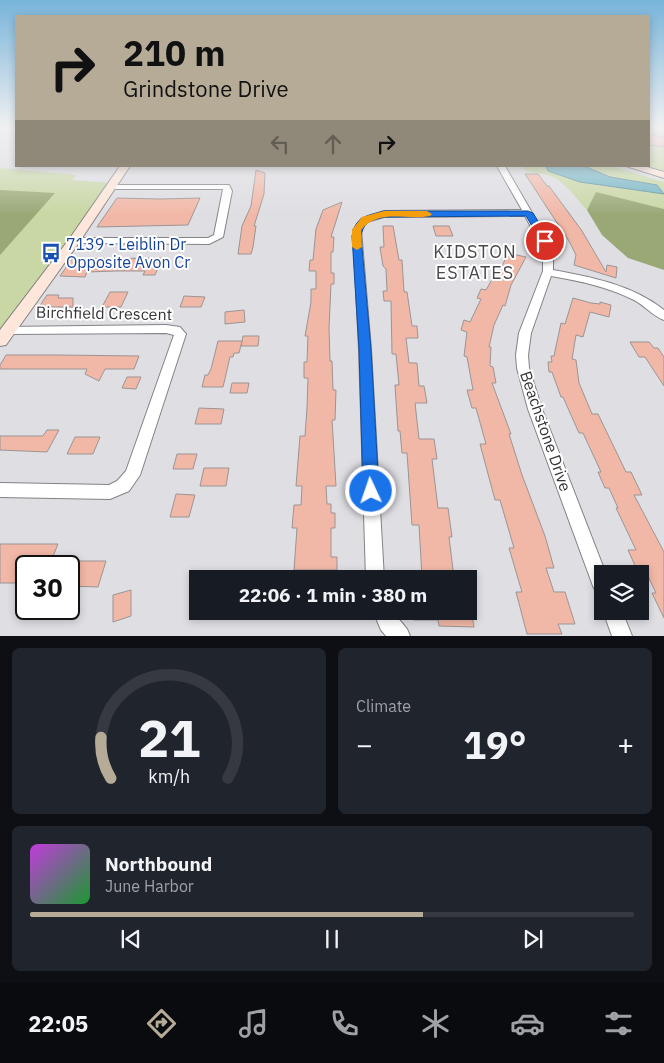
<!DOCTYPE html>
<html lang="en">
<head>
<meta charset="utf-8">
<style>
  :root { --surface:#171b24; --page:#20242c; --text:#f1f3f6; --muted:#9ea1a6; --line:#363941; --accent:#b5ab97 }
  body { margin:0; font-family:"IBM Plex Sans",sans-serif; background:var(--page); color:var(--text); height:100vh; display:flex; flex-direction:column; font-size:19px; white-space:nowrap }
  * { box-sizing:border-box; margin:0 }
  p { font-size:16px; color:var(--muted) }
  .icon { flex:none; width:28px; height:28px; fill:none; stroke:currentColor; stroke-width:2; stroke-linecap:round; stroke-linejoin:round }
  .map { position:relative; height:636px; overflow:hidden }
  .side { display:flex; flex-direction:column; gap:12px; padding:12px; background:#0d0f14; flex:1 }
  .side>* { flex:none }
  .top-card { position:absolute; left:15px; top:15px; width:635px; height:152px; border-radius:0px; box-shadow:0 2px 8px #0003; background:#b5ab97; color:#111; overflow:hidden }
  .buttons { position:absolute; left:594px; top:565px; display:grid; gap:10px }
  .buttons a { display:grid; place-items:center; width:55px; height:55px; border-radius:0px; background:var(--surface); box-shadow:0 2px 8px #0003; font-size:25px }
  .speed { position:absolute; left:15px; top:555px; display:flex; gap:10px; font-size:25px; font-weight:700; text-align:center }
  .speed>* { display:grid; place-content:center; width:65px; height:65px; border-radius:50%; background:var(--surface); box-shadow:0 2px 8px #0003; line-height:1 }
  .speed .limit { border:2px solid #111; border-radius:8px; background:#fff; color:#111 }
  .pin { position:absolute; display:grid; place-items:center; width:42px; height:42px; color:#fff; margin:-21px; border:2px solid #fff; border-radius:50%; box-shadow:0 1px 5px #0007 }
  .me { position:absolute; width:55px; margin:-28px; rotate:357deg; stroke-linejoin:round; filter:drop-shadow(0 0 4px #0008) }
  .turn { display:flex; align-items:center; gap:18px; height:105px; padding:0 25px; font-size:22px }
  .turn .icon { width:65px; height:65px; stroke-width:2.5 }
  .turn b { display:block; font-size:35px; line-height:42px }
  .lanes { display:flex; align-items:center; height:48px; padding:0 25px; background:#0003; justify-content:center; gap:25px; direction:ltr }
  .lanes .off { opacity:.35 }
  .big { font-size:38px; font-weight:800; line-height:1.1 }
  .side .tile { flex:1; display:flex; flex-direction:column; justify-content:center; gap:8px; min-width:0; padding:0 18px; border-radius:8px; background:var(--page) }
  .side .dial { align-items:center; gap:0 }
  .dial svg { height:130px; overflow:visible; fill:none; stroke:var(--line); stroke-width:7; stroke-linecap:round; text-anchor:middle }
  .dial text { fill:var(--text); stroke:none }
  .song { display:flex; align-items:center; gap:15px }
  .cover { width:60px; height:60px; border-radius:8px; background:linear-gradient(135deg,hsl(290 70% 55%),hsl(130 70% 35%)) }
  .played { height:5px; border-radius:2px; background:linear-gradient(90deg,var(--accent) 65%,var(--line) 65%) }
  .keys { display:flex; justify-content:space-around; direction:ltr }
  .heat { display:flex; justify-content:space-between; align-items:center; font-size:28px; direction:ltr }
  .side .tiles { flex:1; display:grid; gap:12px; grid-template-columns:1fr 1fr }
  .tile:last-child { grid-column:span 2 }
  .trip { position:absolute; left:189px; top:570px; width:288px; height:50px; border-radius:0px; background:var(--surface); box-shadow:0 2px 8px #0003; font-weight:800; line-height:50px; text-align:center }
  .tabs { display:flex; height:80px; justify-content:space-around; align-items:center; background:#090b0e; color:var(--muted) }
  .tabs .icon { width:35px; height:35px }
  .tabs .current { color:var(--accent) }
  .tabs b { font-size:22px; color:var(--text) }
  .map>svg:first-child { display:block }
  .green { fill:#c8d7a4 }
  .forest { fill:#9aa876 }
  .water { fill:#71b4c4; stroke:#5f8e9a }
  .building { fill:#f2b8a7; stroke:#9b9594 }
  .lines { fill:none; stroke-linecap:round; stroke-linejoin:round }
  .street-casing { stroke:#838387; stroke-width:2 }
  .secondary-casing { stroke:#838387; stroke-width:2 }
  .street { fill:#fff; fill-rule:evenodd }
  .secondary { fill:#fee7da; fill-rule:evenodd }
  .route { fill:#1a73e8; stroke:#114b97 }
  .slow { fill:#f59e0b }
  .labels { text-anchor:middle; stroke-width:4; stroke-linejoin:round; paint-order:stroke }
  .transit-label { font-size:16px; fill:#164399; stroke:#fff; text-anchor:start }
  .street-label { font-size:16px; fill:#363638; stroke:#fff }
  .neighbourhood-label { font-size:18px; letter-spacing:1px; fill:#49494d; stroke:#fff }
</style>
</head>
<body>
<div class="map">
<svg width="664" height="636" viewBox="0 0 664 636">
  <rect width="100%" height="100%" fill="#dedee3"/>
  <g class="green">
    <polygon points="649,126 664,126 664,172 643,166 649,166"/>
    <path d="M 521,166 L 546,166 L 548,171 L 657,185 L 610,177 L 584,166 L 611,166 L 664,182 L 664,209 L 596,193 L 587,210 C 576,198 565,182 551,176 C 541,172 528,175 521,166 Z"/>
    <polygon points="0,168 76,175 72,180 112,183 0,341"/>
  </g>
  <g class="forest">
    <polygon points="0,190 55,193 0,255"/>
    <polygon points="596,192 664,209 664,270 628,258 602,235 587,210"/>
  </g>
  <polygon class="water" points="546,166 584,166 610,177 657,185 664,194 580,182 548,171"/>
  <g class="building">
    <polygon points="649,135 664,137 664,147 649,145"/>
    <polygon points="256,170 265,173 264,194 254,226 256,226 253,247 251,254 238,254 242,226 251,206"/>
    <polygon points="525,174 538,174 547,186 549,186 582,231 606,272 607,265 617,267 616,278 574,265 576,255 569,241"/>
    <polygon points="117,198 160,199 200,198 188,225 97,227"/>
    <polygon points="342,202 331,237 334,237 333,252 331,252 331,273 334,273 334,284 331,284 329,328 330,361 332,361 333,390 336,390 335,420 332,420 336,486 326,486 327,504 331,504 331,513 335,513 335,528 331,528 331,557 337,557 337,570 294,570 297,528 292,528 294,505 301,505 302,486 296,486 300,436 305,436 307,408 308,378 304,378 304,362 307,362 308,336 305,336 311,302 311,289 316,289 316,271 309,271 310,260 313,260 316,229 323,210"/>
    <polygon points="383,226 393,226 399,260 402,260 404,292 407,292 412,326 417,326 418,338 406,338 409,363 417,363 419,386 424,386 427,403 415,403 419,439 434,439 437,459 432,459 438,508 448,508 452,537 449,537 454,578 422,577 419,525 412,525 407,453 402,453 400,431 398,431 395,385 399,385 396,354 392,354 391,301 384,301 383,291 387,291 386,269 383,266 380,247 384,247"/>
    <polygon points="433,226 449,226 453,236 436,236"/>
    <polygon points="508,253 526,257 511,285 505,306 503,305 494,325 489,347 491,347 490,366 493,367 496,383 492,383 511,434 509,434 522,475 545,536 554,568 546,568 554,592 565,592 575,624 558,624 562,634 527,634 516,592 522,592 509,548 514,548 500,500 495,500 480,444 486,444 476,408 472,408 467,390 473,390 467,357 464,356 467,332 461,330 464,320 470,322 481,299 477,298 481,289 486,290 494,276 497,277"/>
    <polygon points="162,258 155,275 143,275 145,271 116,271 87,272 85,277 60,276 72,259"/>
    <polygon points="110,292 128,292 121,307 102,307"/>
    <polygon points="47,295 59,295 58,298 73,298 73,307 39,307"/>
    <polygon points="184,296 205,297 201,307 180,307"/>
    <polygon points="573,298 591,303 600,304 600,302 611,305 609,317 590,312 583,337 576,335 572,359 576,360 579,383 592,414 598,414 626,472 631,472 642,495 634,495 664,552 664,618 652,593 656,593 645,570 637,570 628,550 636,550 616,508 618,508 609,488 605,488 598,472 601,472 583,433 579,433 563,397 561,397 552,372 549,372 548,362 552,362 551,356 554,356 561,323 565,324"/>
    <polygon points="244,310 245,322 225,324 225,312"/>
    <polygon points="243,336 259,336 258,346 241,346"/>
    <polygon points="218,341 242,341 239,353 234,353 233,357 230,357 223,387 202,387 205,375 208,375 211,369"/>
    <polygon points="630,342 649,342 654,348 658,348 664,357 664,386 645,357 639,357"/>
    <polygon points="6,355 59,355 139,356 134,369 105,369 99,381 85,374 87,369 0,369 0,365"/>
    <polygon points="127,377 141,377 136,389 122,388"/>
    <polygon points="232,383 249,383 247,393 230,393"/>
    <polygon points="199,408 224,409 221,424 195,424"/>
    <polygon points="47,430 59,430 47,452 0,450 0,436 43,436"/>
    <polygon points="75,437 100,437 93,454 67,454"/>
    <polygon points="177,454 197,454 193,469 173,469"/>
    <polygon points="204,468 229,468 226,486 200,486"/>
    <polygon points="176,494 195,495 189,517 170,517"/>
    <polygon points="0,544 58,544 49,566 26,566 26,583 0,583"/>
    <polygon points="73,561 106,561 98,587 69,586 69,572"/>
    <polygon points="131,590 131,616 113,622 113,595"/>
    <polygon points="414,611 471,611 474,627 439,626 438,620 414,620"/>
  </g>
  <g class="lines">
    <defs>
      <g id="street">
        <path d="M 497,166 L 505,166 L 553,249 L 553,270 C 591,277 633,285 664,310 L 664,320 C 654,317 644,305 634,300 C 608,287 580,281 551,276 L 531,333 L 528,355 L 529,368 L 542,409 L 606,574 L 602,574 L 602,595 L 596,592 L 593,586 L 528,409 L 517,368 L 516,355 L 519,333 L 543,271 L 543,249 L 525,216 L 384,217 L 367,222 L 361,230 L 371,349 L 384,579 L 366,579 L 359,349 L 353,230 L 361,219 L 384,211 L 522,210 Z"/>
        <polygon points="107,185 229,185 232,191 223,237 209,244 71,243 69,241 74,238 208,238 214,235 223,189 107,189"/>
        <polygon points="166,325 180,327 186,334 140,475 129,491 110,499 0,497 0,483 109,485 117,481 126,471 174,335 166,333 8,334 4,333 2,330 4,327"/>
        <polygon points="373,611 392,611 407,629 410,636 386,636 381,630"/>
        <polygon points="603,611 622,611 632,636 612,636"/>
      </g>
      <g id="secondary">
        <polygon points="120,166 130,166 78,244 6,345 0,346 0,330 70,238"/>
        <polygon points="626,166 643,166 664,172 664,178"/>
      </g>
    </defs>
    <use href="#street" class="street-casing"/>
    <use href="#secondary" class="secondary-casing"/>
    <use href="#street" class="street"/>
    <use href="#secondary" class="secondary"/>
  </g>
  <linearGradient id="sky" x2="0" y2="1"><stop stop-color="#78b4da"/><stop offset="0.59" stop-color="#f0f0f2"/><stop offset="1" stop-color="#f0f0f2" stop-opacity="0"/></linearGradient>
  <rect width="664" height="215" fill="url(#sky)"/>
  <path class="route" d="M 528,211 L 533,213 L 550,241 L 549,243 L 542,243 L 526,216 L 385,217 C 371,220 364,221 361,236 L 371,349 L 379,491 L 377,496 L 371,499 L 366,496 L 363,491 L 359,349 L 352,236 C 356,216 366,216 384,211 Z"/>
  <path class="slow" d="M 427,211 L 432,214 L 430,216 C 405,221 380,208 361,230 L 362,247 L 357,250 L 352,247 L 352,230 L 362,217 L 384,211 Z"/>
  <defs>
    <symbol id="bus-bare" viewBox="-9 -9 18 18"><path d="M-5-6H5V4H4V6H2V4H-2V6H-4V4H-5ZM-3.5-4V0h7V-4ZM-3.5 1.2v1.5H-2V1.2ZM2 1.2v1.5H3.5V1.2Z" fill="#1a4fb4" stroke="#fff" stroke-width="2.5" paint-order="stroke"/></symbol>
  </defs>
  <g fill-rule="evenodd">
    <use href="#bus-bare" x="37" y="239" width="28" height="28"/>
  </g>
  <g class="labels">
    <g class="transit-label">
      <text x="66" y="250">7139 - Leiblin Dr<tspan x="66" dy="18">Opposite Avon Cr</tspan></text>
    </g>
    <g class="street-label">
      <text transform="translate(104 313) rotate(1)" y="6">Birchfield Crescent</text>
      <text transform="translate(546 431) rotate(71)" y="6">Beachstone Drive</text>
    </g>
    <g class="neighbourhood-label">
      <text x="475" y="258">KIDSTON<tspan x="475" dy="21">ESTATES</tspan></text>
    </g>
  </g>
</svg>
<div class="buttons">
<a><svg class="icon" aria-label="layers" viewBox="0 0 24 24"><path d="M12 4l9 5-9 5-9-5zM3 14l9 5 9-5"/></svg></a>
</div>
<div class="speed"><div class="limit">30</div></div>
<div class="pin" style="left:545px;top:241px;background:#d93025"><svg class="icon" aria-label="arrive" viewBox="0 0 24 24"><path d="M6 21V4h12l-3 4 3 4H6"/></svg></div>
<svg class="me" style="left:371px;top:491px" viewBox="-20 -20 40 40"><circle r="17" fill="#1a73e8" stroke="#fff" stroke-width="3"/><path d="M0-11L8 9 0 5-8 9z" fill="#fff"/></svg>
<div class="trip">22:06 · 1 min · 380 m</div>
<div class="top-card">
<div class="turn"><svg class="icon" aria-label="right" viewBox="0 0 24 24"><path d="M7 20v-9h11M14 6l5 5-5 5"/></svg><div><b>210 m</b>Grindstone Drive</div></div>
<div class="lanes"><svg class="icon off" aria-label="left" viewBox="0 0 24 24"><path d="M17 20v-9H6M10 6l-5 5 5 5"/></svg><svg class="icon off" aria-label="ahead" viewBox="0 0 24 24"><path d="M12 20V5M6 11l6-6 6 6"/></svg><svg class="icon" aria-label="right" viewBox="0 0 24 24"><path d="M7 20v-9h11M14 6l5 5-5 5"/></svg></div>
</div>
</div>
<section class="side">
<div class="tiles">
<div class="tile dial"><svg viewBox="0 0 100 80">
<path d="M14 69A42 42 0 1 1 86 69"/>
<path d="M14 69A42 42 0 0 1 8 44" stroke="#b5ab97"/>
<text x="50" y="56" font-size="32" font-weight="700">21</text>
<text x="50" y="72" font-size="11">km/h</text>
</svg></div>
<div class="tile"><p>Climate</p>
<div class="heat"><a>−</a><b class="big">19°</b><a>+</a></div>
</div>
<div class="tile">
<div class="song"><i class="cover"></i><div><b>Northbound</b><p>June Harbor</p></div></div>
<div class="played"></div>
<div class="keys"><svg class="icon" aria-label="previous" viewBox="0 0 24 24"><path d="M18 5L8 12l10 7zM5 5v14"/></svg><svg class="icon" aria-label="pause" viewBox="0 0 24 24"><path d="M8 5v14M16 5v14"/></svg><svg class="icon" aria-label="next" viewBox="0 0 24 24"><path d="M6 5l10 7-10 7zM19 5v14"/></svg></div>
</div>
</div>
</section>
<nav class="tabs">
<b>22:05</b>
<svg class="icon current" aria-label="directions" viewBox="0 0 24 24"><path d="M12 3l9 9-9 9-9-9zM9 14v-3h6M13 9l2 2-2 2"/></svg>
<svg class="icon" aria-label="music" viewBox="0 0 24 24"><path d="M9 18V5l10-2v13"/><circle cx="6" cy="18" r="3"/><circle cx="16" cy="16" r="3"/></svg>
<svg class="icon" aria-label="phone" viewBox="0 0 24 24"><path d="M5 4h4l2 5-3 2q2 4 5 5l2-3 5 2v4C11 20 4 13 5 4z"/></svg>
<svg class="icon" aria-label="climate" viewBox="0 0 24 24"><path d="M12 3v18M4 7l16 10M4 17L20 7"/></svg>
<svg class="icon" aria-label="car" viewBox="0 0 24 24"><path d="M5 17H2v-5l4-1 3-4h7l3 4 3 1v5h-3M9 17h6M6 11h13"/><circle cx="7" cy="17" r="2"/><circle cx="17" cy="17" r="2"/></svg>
<svg class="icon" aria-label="filters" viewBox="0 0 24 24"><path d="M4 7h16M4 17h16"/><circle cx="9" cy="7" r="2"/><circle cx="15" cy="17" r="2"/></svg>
</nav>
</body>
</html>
